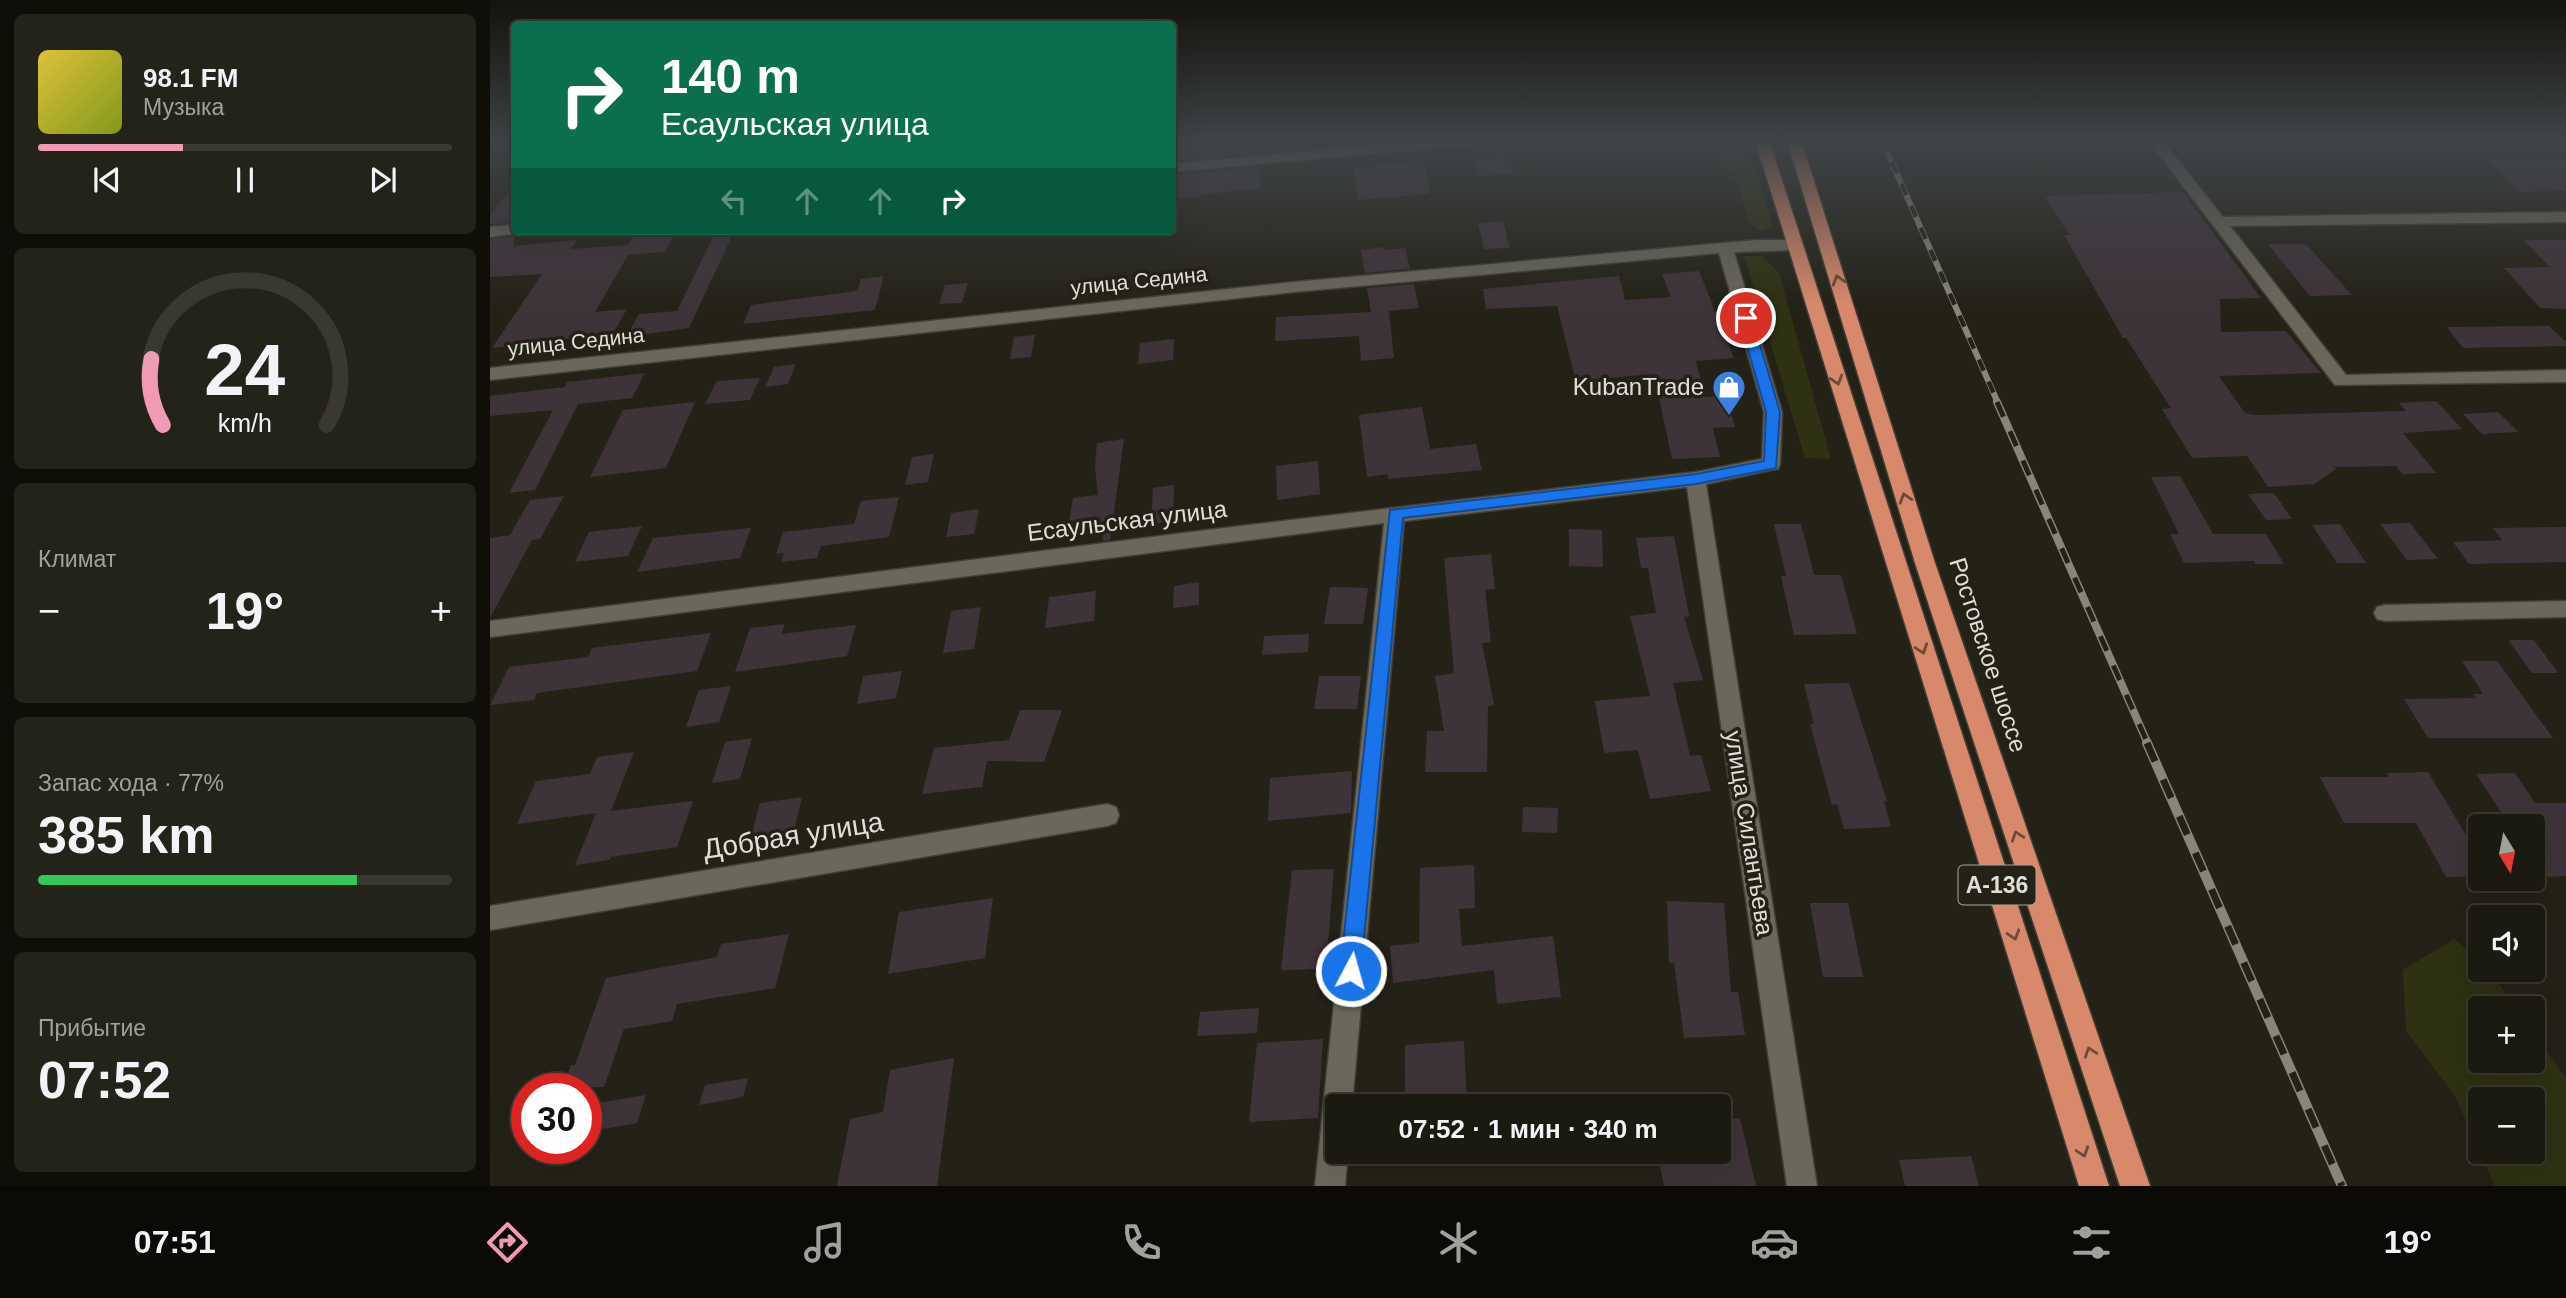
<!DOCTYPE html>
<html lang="ru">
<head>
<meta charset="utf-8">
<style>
  :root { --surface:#1b1a11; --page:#24231a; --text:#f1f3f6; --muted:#a0a19f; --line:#393831; --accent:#f19ab3 }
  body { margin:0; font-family:Helvetica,sans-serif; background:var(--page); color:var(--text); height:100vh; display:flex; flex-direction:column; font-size:26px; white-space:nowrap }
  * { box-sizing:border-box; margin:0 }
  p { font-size:23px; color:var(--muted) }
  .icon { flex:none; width:38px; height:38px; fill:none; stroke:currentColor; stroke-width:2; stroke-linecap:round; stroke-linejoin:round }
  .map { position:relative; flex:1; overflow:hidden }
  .panel { display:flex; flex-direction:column; gap:14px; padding:14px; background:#0f0e09; width:490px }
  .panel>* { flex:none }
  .top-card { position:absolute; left:21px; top:21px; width:665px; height:214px; border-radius:7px; box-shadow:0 7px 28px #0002,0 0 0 2px var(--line); background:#0b6e4f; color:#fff; overflow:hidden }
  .needle { width:46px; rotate:170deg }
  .fabs { position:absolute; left:1978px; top:814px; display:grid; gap:14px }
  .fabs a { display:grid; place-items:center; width:77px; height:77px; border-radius:7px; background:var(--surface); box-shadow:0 7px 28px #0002,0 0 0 2px var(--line); font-size:35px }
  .speed { position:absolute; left:21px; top:1073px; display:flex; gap:14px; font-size:35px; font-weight:700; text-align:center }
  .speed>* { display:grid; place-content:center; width:91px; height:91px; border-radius:50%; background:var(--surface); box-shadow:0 7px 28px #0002,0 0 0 2px var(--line); line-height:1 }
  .speed .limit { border:10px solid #d22; background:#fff; color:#111 }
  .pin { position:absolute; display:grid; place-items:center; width:60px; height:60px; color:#fff; margin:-30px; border:4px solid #fff; border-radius:50%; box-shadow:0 2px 7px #0007 }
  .me { position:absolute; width:77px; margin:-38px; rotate:6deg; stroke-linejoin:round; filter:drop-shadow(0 0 5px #0008) }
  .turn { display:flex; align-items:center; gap:24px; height:147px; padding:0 35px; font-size:32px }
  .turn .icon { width:91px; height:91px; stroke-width:2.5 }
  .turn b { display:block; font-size:49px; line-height:60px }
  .lanes { display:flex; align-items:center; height:66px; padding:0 35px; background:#0003; justify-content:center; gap:35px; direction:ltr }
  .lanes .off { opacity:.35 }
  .big { font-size:52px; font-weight:700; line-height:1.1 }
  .panel .card { flex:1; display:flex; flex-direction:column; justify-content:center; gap:10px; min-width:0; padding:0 24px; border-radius:10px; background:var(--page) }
  .panel .dial { align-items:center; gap:0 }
  .dial svg { height:182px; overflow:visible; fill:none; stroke:var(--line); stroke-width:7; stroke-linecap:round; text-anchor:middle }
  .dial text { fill:var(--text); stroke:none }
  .song { display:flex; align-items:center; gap:21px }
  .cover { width:84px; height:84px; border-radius:10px; background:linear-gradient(135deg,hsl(50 70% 55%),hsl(70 70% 35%)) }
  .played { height:7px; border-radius:4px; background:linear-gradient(90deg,var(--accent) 35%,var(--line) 35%) }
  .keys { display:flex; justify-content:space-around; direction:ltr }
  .heat { display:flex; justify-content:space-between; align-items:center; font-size:38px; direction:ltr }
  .charge { height:10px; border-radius:5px; background:linear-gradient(90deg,#34c759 77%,var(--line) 0) }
  .trip { position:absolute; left:835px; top:1094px; width:406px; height:70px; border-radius:7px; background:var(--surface); box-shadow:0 7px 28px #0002,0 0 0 2px var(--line); font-weight:700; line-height:70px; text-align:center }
  .tab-bar { display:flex; height:112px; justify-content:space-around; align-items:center; background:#0b0a07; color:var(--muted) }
  .tab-bar .icon { width:49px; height:49px }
  .tab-bar .active { color:var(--accent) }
  .tab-bar b { font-size:32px; color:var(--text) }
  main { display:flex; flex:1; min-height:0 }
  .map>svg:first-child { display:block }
  .green { fill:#2f3113; fill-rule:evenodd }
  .building { fill:#3e3339 }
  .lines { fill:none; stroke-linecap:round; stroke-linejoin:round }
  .street-casing { stroke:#403e36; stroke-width:3 }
  .highway-casing { stroke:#403e36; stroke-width:3 }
  .street { fill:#6b685b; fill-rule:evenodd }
  .highway { fill:#d8896c; fill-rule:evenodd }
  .rail-far2-casing { stroke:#87857c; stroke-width:6 }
  .rail-far1-casing { stroke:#87857c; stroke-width:8 }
  .rail-casing { stroke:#87857c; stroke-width:10 }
  .rail-far2 { stroke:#242217; stroke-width:4.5; stroke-dasharray:12; stroke-linecap:butt }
  .rail-far1 { stroke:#242217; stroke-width:5; stroke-dasharray:16; stroke-linecap:butt }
  .rail { stroke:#242217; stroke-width:7; stroke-dasharray:20; stroke-linecap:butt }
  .oneway { stroke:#6c4b39 }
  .route { fill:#1a73e8; stroke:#114b97; stroke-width:2 }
  .labels { text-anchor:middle; stroke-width:7; stroke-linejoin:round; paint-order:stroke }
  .far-street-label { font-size:21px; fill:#e0ded7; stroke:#242217 }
  .shield { fill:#242217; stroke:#a8a69d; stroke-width:2 }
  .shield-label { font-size:23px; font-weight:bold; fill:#e0ded7 }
  .poi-label { font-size:24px; fill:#e0ded7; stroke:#242217; text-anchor:end }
  .street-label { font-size:24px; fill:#e0ded7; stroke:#242217 }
  .near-street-label { font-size:28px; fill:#e0ded7; stroke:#242217 }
</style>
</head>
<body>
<main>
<section class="panel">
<div class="card">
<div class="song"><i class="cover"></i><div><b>98.1 FM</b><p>Музыка</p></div></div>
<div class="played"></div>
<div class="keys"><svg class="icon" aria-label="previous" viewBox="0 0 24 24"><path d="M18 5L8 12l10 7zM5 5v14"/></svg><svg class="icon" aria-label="pause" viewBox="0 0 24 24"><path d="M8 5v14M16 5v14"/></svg><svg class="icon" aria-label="next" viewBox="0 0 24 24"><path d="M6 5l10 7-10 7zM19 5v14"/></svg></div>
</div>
<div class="card dial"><svg viewBox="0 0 100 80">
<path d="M14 69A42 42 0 1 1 86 69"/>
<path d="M14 69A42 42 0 0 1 9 40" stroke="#f19ab3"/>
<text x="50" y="56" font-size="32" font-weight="700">24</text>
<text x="50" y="72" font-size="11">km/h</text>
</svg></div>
<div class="card"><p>Климат</p>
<div class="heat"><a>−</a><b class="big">19°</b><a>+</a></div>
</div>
<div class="card"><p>Запас хода · 77%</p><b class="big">385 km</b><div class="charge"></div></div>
<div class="card"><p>Прибытие</p><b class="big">07:52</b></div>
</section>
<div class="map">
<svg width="2076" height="1186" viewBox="0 0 2076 1186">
  <rect width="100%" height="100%" fill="#242217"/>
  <g class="green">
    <polygon points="1234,140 1252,140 1257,143 1283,226 1271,231 1259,223 1247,182 1222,150"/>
    <polygon points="1254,256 1272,256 1289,273 1341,459 1315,458"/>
    <path d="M 1964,939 L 1990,959 L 1990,970 L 1999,970 L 2026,1008 L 1990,1008 L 1990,1060 L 2042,1060 L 2042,1031 L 2076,1078 L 2076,1186 L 2005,1186 L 1964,1094 L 1916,1031 L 1913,970 ZM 1990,1099 L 2042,1099 L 2042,1152 L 1990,1152 Z"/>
  </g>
  <g class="building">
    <polygon points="682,140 769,140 770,153 682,161"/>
    <polygon points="1019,154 1024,173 988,176 983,157"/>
    <polygon points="2076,156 2076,191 2029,192 1994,157"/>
    <polygon points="934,161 940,194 867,200 864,168"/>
    <polygon points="770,167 770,189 712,194 712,196 682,200 682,175"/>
    <polygon points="24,183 24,223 0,224 0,216"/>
    <polygon points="1693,192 1771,298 1730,299 1731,332 1796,331 1831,373 1729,376 1755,413 1765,415 1916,411 1909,403 1946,401 1972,429 1913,433 1946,473 1912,474 1906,466 1844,467 1846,469 1824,484 1778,487 1757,456 1702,458 1672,409 1681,408 1636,338 1633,338 1574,235 1580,235 1554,196"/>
    <polygon points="1013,221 1020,248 994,249 988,223"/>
    <polygon points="187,231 174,252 138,255 105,312 137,309 123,333 2,348 52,274 0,277 0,239 24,236 24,246 87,240 81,249 138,245 146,233"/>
    <polygon points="226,231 241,238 199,328 136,337 149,314 187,311"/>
    <polygon points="2033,240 2076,240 2076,309 2050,308 2014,268 2060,267"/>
    <polygon points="1778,244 1816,244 1862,295 1820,296"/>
    <polygon points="894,247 895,250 915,248 920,269 875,273 871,250"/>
    <polygon points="1209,271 1244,358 1206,361 1215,397 1236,396 1245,427 1223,428 1230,457 1182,459 1164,374 1086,381 1067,306 996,309 993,289 1129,276 1135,300 1181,297 1172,274"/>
    <polygon points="394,276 385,310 253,324 261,305 367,291 371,279"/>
    <polygon points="478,283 472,303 449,304 455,285"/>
    <polygon points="924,284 929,308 899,311 904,358 871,361 869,336 785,341 786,317 881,312 877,288"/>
    <polygon points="2059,326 2076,342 2076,346 1973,348 1957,327"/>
    <polygon points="545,335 541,357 520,359 524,337"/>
    <polygon points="684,339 683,360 648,364 650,343"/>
    <polygon points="306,364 298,384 275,387 284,367"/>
    <polygon points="155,373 142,398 88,404 45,490 19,493 63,410 0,416 0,396 75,387 77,382"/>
    <polygon points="270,378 260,400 215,404 227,381"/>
    <polygon points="205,402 176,468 100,477 133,410"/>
    <polygon points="932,407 940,449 986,444 992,470 898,479 898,474 877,477 869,415"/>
    <polygon points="2008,412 2028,432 1992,434 1973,414"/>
    <polygon points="634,439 620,540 613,541 610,518 579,521 583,498 608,495 605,467 607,443"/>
    <polygon points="444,454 438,482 415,485 422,457"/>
    <polygon points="828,461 830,494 787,500 786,466"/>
    <polygon points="1690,476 1723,534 1776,534 1794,564 1765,564 1764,561 1694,563 1680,534 1689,534 1661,477"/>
    <polygon points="684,485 683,521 661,524 663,488"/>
    <polygon points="1784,493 1802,519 1776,520 1758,494"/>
    <polygon points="74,496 50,539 42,540 0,618 0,538 20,535 40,500"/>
    <polygon points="409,497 399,537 331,546 327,558 291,562 294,553 286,554 293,532 364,524 371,501"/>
    <polygon points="489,509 484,534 456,537 461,513"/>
    <polygon points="1920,523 1948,559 1917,560 1890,524"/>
    <polygon points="1284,524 1311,524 1324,575 1351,575 1367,634 1304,635 1291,576 1296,576"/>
    <polygon points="1850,524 1876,563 1847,563 1822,525"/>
    <polygon points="152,526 138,556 85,562 99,532"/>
    <polygon points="2076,527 2076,562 1979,564 1963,542 2012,540 2003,528"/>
    <polygon points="261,528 250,558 147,572 163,538"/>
    <polygon points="1079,529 1112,530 1113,567 1079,566"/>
    <polygon points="1184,536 1199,616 1194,617 1213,680 1183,683 1200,756 1211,755 1221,791 1160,799 1148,750 1114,753 1105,701 1160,696 1140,616 1166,613 1158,568 1151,568 1146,538"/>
    <polygon points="1001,554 1005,589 995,590 1001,642 992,643 1004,705 998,706 997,772 935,772 937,731 954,731 945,676 964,673 954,558"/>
    <polygon points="709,582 709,605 683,608 684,586"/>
    <polygon points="840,587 878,588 873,624 834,624"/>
    <polygon points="606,591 604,621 555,628 559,597"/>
    <polygon points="491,607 484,649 453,653 461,611"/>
    <polygon points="295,624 291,634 366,625 357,656 245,672 260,628"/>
    <polygon points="221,633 207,671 47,693 44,700 0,705 19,667 98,657 102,648"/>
    <polygon points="819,634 818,652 772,655 774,636"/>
    <polygon points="2018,640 2044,640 2068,673 2042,673"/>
    <polygon points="1972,661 2007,661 2063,738 1938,738 1914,699 1986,698 1983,694 1993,694"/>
    <polygon points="412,671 406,698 367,704 373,676"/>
    <polygon points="829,676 871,676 867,709 824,709"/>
    <polygon points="1359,683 1397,801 1394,801 1401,827 1354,829 1347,804 1342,805 1320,724 1324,724 1314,684"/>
    <polygon points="241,686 229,722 196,727 209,690"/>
    <polygon points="530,710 572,710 554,762 497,761 492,787 432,794 444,748 519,740"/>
    <polygon points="262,738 250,779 222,783 235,742"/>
    <polygon points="144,752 121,811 203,801 187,847 121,857 119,860 85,865 106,813 27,824 46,781 100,774 107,757"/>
    <polygon points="862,771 861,813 778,821 780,778"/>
    <polygon points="1938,772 1990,858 1990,876 1956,877 1926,823 1854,823 1830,777 1899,777 1897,773"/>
    <polygon points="2025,773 2045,803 2076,803 2076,876 2052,877 2042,861 2042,826 2020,826 1986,774"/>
    <polygon points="312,797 303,834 260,840 270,803"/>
    <polygon points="1033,807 1068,808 1067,833 1032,832"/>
    <polygon points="984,865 985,908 969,909 972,946 1063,936 1071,997 1007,1004 1004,970 903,983 900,946 929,943 930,868"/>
    <polygon points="844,869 836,969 791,970 802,870"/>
    <polygon points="503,898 495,958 398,974 409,912"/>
    <polygon points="1177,901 1234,903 1241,992 1248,992 1255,1035 1194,1038 1184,963 1179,963"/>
    <polygon points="1320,903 1358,903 1373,977 1333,977"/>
    <polygon points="299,934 285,988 187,1004 182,1021 134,1029 114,1087 73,1088 81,1065 85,1065 116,978 227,957 231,944"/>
    <polygon points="769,1008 767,1033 707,1036 710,1012"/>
    <polygon points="833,1039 828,1118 759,1122 767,1043"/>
    <polygon points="974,1041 977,1105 915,1106 915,1045"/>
    <polygon points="464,1058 447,1186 347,1186 360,1119 393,1112 400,1070"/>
    <polygon points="258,1078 253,1097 209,1105 215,1085"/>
    <polygon points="156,1095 147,1123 98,1132 108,1103"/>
    <polygon points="1250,1118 1266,1186 1174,1186 1167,1152 1228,1152 1228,1121"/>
    <polygon points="1481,1156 1489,1186 1415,1186 1409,1160"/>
  </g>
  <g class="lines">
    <defs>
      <g id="street">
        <polygon points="940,140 992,140 985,144 682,172 682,164"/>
        <polygon points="1658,140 1672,140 1733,217 2076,212 2076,222 1740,226 1856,375 2076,370 2076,382 1845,385"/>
        <polygon points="24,225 24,231 31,231 29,233 0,237 0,227"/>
        <polygon points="1266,240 1304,240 1312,245 1304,250 1244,252 1292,412 1290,464 1288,469 1281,470 1216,484 1327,1186 1297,1186 1197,487 914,521 862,1106 847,1106 847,1152 858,1152 855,1186 825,1186 894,523 0,637 0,621 717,530 1206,472 1272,459 1274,412 1229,253 804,292 0,380 0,368 804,282"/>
        <polygon points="2076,601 2076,617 1895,621 1887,619 1884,613 1887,607 1895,605"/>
        <polygon points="617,804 626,807 629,815 626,823 617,826 0,930 0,906"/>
      </g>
      <g id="highway">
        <polygon points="1265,140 1279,140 1619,1186 1589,1186"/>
        <polygon points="1297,140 1311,140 1445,563 1660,1186 1630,1186 1425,563"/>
      </g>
    </defs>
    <use href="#street" class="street-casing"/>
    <use href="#highway" class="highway-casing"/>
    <use href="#street" class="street"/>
    <use href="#highway" class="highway"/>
    <defs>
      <polyline id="rail-far2" points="1392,140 1508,403"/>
      <polyline id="rail-far1" points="1507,402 1658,744"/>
      <polyline id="rail" points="1657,743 1852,1186"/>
    </defs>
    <use href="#rail-far2" class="rail-far2-casing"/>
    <use href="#rail-far1" class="rail-far1-casing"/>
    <use href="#rail" class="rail-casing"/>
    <use href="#rail-far2" class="rail-far2"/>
    <use href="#rail-far1" class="rail-far1"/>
    <use href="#rail" class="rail"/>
  </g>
  <defs><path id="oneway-chevron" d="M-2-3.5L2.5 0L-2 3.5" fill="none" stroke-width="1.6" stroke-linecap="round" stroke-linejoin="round" transform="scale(1.75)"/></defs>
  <g class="oneway">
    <use href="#oneway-chevron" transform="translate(1348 280) rotate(-107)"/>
    <use href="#oneway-chevron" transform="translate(1347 380) rotate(73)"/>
    <use href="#oneway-chevron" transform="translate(1415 498) rotate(-107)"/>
    <use href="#oneway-chevron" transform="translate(1432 649) rotate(72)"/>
    <use href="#oneway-chevron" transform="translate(1527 836) rotate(-109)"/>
    <use href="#oneway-chevron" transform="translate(1524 935) rotate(72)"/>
    <use href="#oneway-chevron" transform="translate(1600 1052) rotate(-109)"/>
    <use href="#oneway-chevron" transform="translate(1593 1152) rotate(72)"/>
  </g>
  <linearGradient id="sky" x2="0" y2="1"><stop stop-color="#14130d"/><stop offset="0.46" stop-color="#3f4447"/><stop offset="1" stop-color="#3f4447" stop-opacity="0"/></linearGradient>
  <rect width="2076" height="306" fill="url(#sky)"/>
  <polygon class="route" points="1256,315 1262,318 1290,412 1286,468 1206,484 913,518 871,971 868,978 861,981 853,978 850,971 900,510 1206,474 1274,461 1276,412 1249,318"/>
  <defs>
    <symbol id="shop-pin" viewBox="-11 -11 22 30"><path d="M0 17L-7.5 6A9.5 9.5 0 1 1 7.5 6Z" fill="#3f7fe0" stroke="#242217"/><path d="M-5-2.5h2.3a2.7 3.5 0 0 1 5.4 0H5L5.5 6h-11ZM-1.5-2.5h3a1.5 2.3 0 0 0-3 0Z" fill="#fff"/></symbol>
  </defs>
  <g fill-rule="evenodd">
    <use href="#shop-pin" x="1220" y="368" width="38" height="52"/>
  </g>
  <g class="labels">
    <g class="far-street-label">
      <text transform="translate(649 281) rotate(-6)" y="7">улица Седина</text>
      <text transform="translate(86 342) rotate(-6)" y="7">улица Седина</text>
    </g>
    <rect class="shield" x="1468.5" y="865.5" width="77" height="39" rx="5"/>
    <g class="shield-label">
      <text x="1507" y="893">А-136</text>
    </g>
    <g class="poi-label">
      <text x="1214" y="395">KubanTrade</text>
    </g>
    <g class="street-label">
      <text transform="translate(637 521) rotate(-7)" y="8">Есаульская улица</text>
      <text transform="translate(1498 655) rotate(72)" y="8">Ростовское шоссе</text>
      <text transform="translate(1259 833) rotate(81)" y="8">улица Силантьева</text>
    </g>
    <g class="near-street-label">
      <text transform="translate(303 835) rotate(-9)" y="10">Добрая улица</text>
    </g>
  </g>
</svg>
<div class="fabs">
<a><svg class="needle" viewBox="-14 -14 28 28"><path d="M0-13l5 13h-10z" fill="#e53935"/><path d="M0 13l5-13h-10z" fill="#a0a19f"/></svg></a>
<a><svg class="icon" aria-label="sound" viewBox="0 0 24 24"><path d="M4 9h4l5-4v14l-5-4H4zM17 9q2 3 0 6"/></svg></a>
<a>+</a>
<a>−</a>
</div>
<div class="speed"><div class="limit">30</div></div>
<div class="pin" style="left:1256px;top:318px;background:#d93025"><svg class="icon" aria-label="arrive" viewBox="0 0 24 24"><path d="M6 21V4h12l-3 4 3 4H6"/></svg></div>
<svg class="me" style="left:861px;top:971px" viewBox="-20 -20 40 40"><circle r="17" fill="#1a73e8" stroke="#fff" stroke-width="3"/><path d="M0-11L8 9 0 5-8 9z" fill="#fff"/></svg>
<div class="trip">07:52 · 1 мин · 340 m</div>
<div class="top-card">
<div class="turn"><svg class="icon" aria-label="right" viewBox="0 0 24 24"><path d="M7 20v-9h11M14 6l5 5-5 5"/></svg><div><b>140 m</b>Есаульская улица</div></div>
<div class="lanes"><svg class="icon off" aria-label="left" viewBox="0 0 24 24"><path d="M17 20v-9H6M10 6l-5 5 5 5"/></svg><svg class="icon off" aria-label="ahead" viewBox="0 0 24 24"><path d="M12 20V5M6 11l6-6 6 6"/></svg><svg class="icon off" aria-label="ahead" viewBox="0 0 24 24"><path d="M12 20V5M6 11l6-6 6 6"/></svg><svg class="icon" aria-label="right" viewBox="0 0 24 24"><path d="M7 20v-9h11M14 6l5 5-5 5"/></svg></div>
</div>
</div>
</main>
<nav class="tab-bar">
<b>07:51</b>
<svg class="icon active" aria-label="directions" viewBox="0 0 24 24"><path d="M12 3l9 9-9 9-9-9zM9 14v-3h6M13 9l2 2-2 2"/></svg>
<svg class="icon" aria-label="music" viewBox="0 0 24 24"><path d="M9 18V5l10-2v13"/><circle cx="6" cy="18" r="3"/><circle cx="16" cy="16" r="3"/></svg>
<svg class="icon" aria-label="phone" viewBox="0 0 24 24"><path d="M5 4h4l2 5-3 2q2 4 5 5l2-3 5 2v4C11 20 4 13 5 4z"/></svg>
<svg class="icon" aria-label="climate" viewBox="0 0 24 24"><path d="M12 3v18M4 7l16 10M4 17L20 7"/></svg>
<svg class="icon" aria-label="car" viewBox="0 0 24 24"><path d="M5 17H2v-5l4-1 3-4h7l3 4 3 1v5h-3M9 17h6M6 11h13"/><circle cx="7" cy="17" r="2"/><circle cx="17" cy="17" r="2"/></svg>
<svg class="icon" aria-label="filters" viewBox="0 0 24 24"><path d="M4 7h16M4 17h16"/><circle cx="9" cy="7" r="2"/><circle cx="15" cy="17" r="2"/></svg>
<b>19°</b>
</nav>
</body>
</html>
